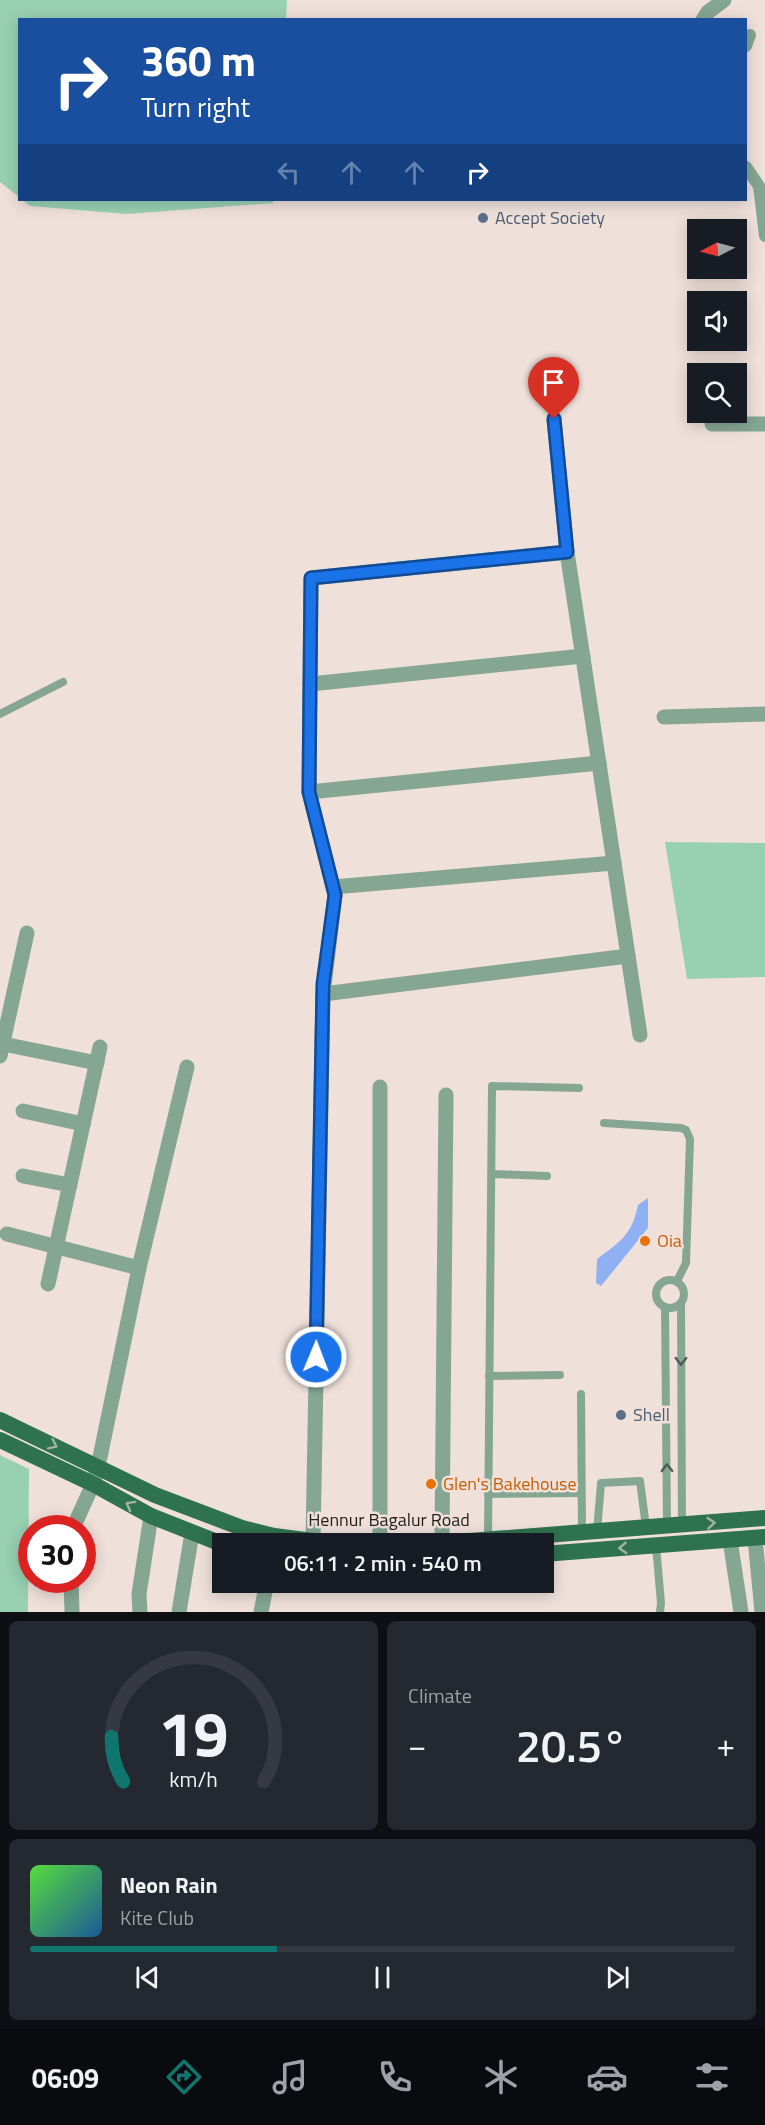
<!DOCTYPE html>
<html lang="en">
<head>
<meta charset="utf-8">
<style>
  :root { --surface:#171b24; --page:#242831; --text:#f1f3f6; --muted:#9ea1a6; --line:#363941; --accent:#0f766e }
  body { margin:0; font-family:"Titillium Web",sans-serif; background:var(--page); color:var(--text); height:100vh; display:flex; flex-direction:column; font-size:22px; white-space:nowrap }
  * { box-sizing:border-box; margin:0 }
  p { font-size:20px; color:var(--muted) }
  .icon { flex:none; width:33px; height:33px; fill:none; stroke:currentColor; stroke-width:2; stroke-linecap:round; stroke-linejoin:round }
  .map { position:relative; height:1612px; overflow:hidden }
  .sheet { display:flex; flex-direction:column; gap:9px; padding:9px; background:#0d0f14; flex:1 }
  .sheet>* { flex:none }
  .hud { position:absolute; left:18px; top:18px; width:729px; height:183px; border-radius:0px; box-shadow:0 3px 15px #0003; background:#1a4fa0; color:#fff; overflow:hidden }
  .needle { width:39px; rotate:264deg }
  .controls { position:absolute; left:687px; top:219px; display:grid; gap:12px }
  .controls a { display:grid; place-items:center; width:60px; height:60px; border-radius:0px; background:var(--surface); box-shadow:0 3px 15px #0003; font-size:30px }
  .speed { position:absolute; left:18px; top:1515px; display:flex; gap:12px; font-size:30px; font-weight:700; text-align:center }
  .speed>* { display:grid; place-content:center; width:78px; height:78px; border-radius:50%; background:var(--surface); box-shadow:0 3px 15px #0003; line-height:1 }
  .speed .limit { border:9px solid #d22; background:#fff; color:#111 }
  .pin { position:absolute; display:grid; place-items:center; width:51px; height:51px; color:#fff; margin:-62px -26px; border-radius:50% 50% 50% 0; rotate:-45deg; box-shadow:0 0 6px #0007 }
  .pin .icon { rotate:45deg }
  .me { position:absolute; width:66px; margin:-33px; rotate:1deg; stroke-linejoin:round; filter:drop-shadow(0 0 4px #0008) }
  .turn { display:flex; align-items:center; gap:21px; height:126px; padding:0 24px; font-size:27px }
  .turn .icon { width:78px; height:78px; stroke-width:2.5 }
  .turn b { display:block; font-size:42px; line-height:51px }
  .lanes { display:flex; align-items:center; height:57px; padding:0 24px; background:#0003; justify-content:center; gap:30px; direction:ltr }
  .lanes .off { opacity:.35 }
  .big { font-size:45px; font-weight:600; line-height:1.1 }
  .sheet .card { flex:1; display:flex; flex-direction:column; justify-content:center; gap:9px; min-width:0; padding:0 21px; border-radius:9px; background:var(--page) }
  .sheet .dial { align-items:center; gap:0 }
  .dial svg { height:156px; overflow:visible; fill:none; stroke:var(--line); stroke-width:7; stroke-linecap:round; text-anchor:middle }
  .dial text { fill:var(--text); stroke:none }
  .song { display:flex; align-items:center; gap:18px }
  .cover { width:72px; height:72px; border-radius:9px; background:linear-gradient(135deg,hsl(110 70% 55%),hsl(210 70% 35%)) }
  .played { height:6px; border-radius:3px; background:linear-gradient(90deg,var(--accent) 35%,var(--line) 35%) }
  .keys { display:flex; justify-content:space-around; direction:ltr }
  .heat { display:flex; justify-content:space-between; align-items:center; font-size:33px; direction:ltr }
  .sheet .tiles { flex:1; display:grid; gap:9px; grid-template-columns:1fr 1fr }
  .card:last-child { grid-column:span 2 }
  .trip { position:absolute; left:212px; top:1533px; width:342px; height:60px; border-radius:0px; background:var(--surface); box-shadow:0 3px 15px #0003; font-weight:600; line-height:60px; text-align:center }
  .tab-bar { display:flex; height:96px; justify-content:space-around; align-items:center; background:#090b0e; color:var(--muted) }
  .tab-bar .icon { width:42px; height:42px }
  .tab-bar .on { color:var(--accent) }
  .tab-bar b { font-size:27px; color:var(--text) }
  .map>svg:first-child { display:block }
  .green { fill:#98d0b2 }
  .water { fill:#8fb0f3 }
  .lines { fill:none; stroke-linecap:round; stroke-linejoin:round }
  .service { stroke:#85a693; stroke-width:8 }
  .pedestrian { stroke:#85a693; stroke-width:12 }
  .minor { stroke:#85a693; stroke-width:15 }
  .primary { stroke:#2f7250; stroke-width:16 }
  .oneway { stroke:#505c52 }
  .oneway2 { stroke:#a2b4a3 }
  .route-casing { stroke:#114b97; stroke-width:15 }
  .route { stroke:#1a73e8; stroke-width:10 }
  .service-dot { fill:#5c6f8a; stroke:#efe0da; stroke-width:2 }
  .food-dot { fill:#e8710a; stroke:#efe0da; stroke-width:2 }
  .labels { text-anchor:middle; stroke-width:5; stroke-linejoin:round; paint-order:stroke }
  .service-label { font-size:18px; fill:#4e5e75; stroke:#efe0da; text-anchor:start }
  .food-label { font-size:18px; fill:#c56008; stroke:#efe0da; text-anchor:start }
  .street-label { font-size:18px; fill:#241f1c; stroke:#efe0da }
</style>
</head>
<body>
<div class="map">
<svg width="765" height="1612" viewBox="0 0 765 1612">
  <rect width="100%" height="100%" fill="#efe0da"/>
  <g class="green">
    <polygon points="0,0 287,0 286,19 20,20 19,197 0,182"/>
    <polygon points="22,200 273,200 273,203 127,214 30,206"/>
    <polygon points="665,842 765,843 765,977 687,979"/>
    <polygon points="0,1455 29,1469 28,1612 0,1612"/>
  </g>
  <path class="water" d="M 648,1198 L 648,1228 L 601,1286 L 596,1283 L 597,1259 C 620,1242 632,1235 638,1205 Z"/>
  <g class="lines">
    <g class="service">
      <polyline points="0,714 63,682"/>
      <polyline points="604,1123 681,1128 686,1130 690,1139 686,1263 677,1281"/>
      <polyline points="492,1174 547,1176"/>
      <circle cx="670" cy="1294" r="14"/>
      <polyline points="681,1303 682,1526"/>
      <polyline points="665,1307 667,1525"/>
      <polyline points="489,1376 560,1375"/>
      <polyline points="581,1394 582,1533"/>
      <polyline points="488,1494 581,1493"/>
      <polyline points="597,1532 601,1483 640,1481 646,1527"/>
      <polyline points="488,1539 492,1086 579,1088"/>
      <polyline points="656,1546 661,1603 660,1612"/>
    </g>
    <g class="pedestrian">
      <polyline points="746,46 750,35"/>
      <polyline points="746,167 759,186 765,236"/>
    </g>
    <g class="minor">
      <polyline points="703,20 708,12 724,0"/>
      <polyline points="554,419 567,552 640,1035"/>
      <polyline points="712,424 765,424"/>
      <polyline points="310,684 583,656"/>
      <polyline points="664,717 765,714"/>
      <polyline points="309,792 599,763"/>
      <polyline points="333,887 614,863"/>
      <polyline points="323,994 628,956"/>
      <polyline points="3,1044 97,1063"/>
      <polyline points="0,1056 27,933"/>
      <polyline points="380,1087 380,1543"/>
      <polyline points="23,1111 83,1124"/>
      <polyline points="23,1176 70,1185"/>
      <polyline points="7,1234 139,1268"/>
      <polyline points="48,1284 100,1047"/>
      <polyline points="73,1528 93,1484 98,1467 139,1268 187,1067"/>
      <polyline points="755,1538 762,1612"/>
      <polyline points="730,1540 741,1612"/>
      <polyline points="313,1541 323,994 335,895 309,792 311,578 567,552"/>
      <polyline points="442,1541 446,1095"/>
      <polyline points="71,1580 72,1612"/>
      <polyline points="140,1612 139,1594 151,1516"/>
      <polyline points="179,1612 192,1533"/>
      <polyline points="261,1612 267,1582"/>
    </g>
    <g class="primary">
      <polyline points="0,1420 155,1495 242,1528 274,1536 313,1541 380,1543 469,1541 765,1518"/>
      <polyline points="0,1440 93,1484 151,1516 222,1544"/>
      <polyline points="543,1554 765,1537"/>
    </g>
  </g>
  <defs><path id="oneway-chevron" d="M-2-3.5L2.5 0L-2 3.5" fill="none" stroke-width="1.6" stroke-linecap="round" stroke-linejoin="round" transform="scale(1.5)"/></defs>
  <g class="oneway">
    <use href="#oneway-chevron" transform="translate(681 1361) rotate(90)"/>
    <use href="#oneway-chevron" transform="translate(667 1468) rotate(-91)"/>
  </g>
  <g class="oneway2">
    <use href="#oneway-chevron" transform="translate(53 1445) rotate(26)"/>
    <use href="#oneway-chevron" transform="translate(130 1505) rotate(-151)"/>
    <use href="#oneway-chevron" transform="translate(711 1523) rotate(-5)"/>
    <use href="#oneway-chevron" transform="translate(623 1548) rotate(177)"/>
  </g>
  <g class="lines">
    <defs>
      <polyline id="route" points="316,1357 323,984 335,895 309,792 311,578 567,552 554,419"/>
    </defs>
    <use href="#route" class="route-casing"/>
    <use href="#route" class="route"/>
  </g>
  <g class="service-dot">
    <circle cx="483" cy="218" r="6"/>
    <circle cx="621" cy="1415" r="6"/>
  </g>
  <g class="food-dot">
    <circle cx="645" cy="1241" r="6"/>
    <circle cx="431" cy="1484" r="6"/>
  </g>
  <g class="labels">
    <g class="service-label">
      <text x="495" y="224">Accept Society</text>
      <text x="633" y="1421">Shell</text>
    </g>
    <g class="food-label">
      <text x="657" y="1247">Oia</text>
      <text x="443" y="1490">Glen's Bakehouse</text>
    </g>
    <g class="street-label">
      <text x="389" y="1526">Hennur Bagalur Road</text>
    </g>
  </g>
</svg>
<div class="controls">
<a><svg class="needle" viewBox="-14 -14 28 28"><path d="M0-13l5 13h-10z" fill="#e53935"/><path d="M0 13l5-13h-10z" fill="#9ea1a6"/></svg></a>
<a><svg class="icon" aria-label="sound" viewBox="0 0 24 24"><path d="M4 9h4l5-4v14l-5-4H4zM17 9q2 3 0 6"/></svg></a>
<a><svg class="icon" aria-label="search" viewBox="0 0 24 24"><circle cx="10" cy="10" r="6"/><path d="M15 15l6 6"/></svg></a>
</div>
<div class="speed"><div class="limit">30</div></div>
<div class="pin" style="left:554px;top:419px;background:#d93025"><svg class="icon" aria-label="arrive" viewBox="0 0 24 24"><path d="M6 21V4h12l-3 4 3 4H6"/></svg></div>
<svg class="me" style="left:316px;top:1357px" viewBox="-20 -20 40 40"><circle r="17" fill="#1a73e8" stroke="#fff" stroke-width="3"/><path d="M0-11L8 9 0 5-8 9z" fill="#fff"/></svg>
<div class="trip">06:11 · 2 min · 540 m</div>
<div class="hud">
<div class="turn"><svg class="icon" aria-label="right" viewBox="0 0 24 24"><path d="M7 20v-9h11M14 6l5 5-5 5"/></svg><div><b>360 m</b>Turn right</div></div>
<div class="lanes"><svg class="icon off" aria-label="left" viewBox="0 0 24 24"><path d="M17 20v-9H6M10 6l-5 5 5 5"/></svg><svg class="icon off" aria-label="ahead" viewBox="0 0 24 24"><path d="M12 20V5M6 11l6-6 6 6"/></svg><svg class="icon off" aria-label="ahead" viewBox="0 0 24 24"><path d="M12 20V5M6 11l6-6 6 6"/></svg><svg class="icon" aria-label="right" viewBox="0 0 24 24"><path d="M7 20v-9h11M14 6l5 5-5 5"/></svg></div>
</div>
</div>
<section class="sheet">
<div class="tiles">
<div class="card dial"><svg viewBox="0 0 100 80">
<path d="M14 69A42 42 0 1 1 86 69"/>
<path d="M14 69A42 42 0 0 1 8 46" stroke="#0f766e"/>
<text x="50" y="56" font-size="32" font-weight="700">19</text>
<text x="50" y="72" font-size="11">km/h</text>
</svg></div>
<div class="card"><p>Climate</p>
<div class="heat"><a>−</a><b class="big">20.5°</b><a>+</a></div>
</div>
<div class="card">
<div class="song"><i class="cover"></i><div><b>Neon Rain</b><p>Kite Club</p></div></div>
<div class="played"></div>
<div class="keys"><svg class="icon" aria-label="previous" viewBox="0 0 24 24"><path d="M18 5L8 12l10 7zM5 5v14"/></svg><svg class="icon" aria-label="pause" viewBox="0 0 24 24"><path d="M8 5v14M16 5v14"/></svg><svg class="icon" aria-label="next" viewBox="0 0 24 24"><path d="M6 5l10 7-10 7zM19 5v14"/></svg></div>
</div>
</div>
</section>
<nav class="tab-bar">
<b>06:09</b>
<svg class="icon on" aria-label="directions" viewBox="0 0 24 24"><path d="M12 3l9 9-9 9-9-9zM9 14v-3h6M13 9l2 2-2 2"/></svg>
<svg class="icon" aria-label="music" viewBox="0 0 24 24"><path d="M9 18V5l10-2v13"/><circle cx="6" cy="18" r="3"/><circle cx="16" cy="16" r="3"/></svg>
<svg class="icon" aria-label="phone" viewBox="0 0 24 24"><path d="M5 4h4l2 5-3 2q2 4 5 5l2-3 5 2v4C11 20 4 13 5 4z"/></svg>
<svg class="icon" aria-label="climate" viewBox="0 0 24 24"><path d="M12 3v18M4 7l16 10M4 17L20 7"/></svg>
<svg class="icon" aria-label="car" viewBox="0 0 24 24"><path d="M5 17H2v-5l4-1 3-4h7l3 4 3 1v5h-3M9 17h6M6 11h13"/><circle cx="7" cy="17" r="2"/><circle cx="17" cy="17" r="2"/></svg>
<svg class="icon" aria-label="filters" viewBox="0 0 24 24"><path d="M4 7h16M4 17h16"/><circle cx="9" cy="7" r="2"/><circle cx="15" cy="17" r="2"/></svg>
</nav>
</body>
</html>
